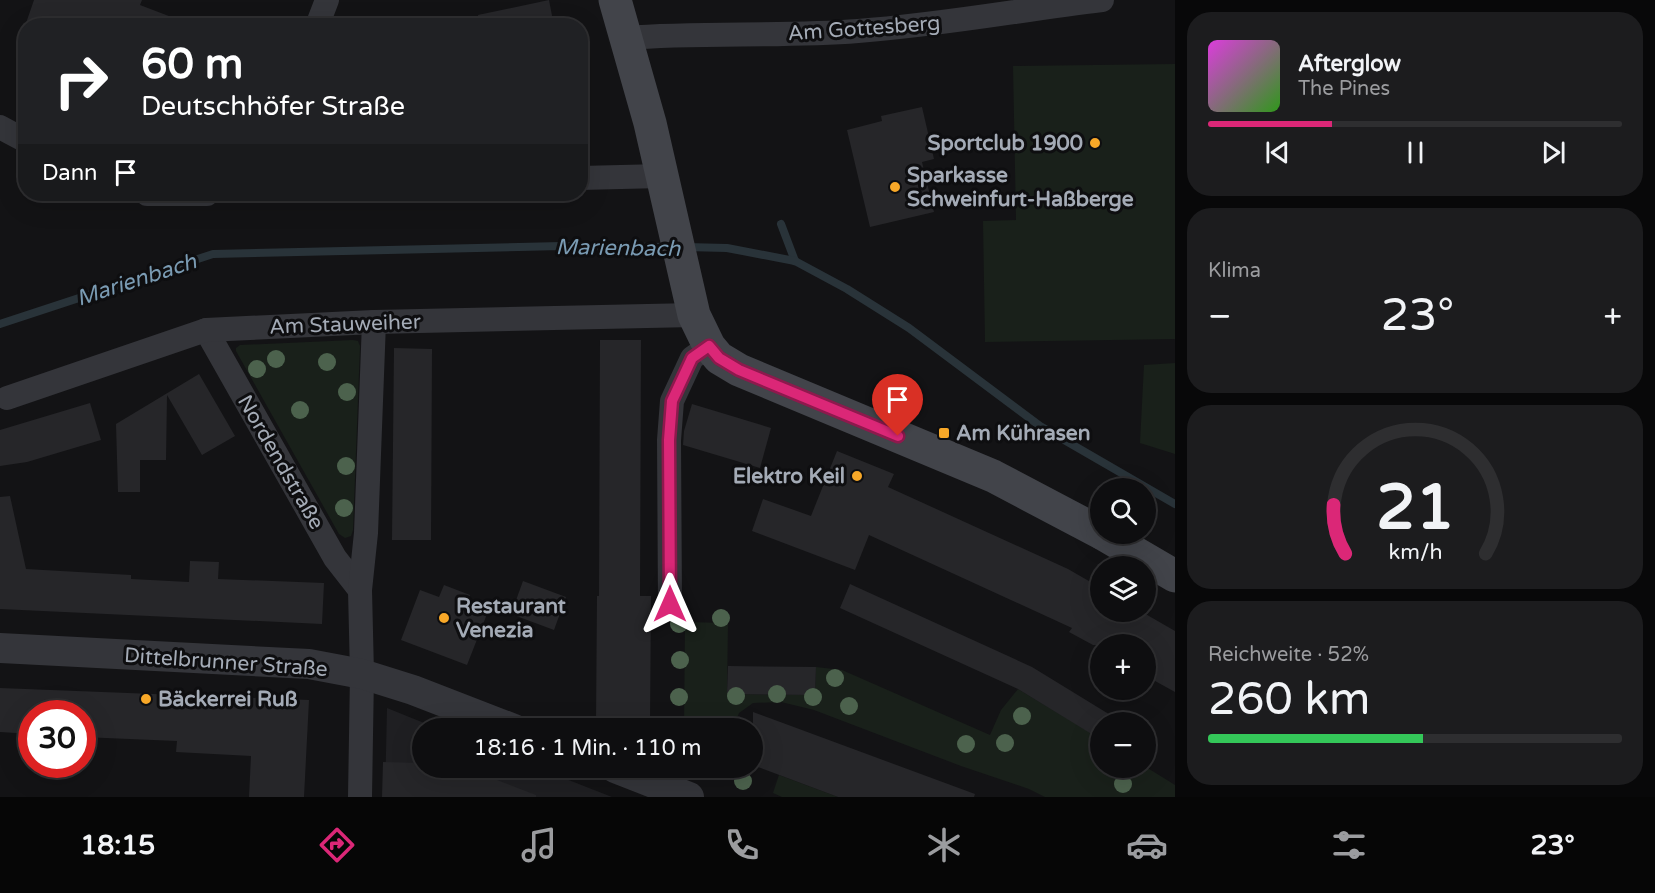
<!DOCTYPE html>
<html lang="de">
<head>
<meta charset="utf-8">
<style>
  :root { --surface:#0e0e10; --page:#1c1c1e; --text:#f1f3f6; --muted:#9b9c9f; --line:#2e2e30; --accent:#db2777 }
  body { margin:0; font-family:"Varela Round",sans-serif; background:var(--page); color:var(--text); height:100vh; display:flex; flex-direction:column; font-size:22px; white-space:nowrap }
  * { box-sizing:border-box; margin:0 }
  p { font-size:20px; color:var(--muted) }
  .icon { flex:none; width:33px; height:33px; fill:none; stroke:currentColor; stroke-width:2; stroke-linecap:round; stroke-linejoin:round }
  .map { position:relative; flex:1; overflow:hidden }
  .panel { display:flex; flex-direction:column; gap:12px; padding:12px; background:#080809; width:480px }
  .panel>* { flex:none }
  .banner { position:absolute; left:18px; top:18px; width:570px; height:183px; border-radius:24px; box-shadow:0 6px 24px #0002,0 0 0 2px var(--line); background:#202124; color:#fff; overflow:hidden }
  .controls { position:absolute; left:1090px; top:478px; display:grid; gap:12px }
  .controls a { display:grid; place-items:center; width:66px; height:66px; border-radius:50%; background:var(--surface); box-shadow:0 6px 24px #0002,0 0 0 2px var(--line); font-size:30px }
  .speed { position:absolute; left:18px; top:700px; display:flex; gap:12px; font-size:30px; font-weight:700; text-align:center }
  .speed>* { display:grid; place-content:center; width:78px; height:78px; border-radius:50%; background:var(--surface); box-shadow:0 6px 24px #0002,0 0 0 2px var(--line); line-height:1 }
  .speed .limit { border:9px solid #d22; background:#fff; color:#111 }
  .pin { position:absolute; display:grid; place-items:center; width:51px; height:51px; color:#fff; margin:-62px -26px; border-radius:50% 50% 50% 0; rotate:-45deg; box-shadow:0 0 6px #0007 }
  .pin .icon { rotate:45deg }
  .me { position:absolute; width:66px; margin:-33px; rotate:0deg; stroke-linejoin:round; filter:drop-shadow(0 0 4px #0008) }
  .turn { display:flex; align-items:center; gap:21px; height:126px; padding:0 24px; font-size:27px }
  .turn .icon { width:78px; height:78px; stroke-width:2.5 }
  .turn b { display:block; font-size:42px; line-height:51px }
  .then { display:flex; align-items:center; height:57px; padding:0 24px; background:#0003; gap:12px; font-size:22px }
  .big { font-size:45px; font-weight:600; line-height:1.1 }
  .panel .tile { flex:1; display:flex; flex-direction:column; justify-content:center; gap:9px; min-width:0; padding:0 21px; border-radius:24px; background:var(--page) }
  .panel .dial { align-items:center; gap:0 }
  .dial svg { height:156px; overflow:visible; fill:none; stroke:var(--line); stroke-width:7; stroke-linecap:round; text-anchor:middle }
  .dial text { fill:var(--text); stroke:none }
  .song { display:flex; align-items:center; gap:18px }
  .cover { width:72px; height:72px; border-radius:9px; background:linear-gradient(135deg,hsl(300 70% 55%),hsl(110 70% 35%)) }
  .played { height:6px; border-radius:3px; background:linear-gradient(90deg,var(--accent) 30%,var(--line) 30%) }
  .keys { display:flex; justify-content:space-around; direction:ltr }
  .heat { display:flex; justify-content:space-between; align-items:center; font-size:33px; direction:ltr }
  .charge { height:9px; border-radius:4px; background:linear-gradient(90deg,#34c759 52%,var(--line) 0) }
  .trip { position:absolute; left:412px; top:718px; width:351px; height:60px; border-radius:30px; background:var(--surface); box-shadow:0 6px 24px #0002,0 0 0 2px var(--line); font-weight:600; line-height:60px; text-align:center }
  .tab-bar { display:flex; height:96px; justify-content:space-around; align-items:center; background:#060606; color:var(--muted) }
  .tab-bar .icon { width:42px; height:42px }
  .tab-bar .current { color:var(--accent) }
  .tab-bar b { font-size:27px; color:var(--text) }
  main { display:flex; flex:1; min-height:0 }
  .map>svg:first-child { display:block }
  .built { fill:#1f1f22 }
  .green { fill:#19201a }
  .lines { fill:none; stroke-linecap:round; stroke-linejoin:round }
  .stream { stroke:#293339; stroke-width:8 }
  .building { fill:#262629 }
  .minor { stroke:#34353a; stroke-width:24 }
  .tertiary { stroke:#34353a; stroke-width:30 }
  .secondary { stroke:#42444a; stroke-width:33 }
  .tree { fill:#4c624d }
  .route-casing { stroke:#8e194d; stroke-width:15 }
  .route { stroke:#db2777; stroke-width:10 }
  .poi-dot { fill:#f8a828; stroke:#0e0e10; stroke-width:2 }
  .labels { text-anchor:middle; stroke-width:6; stroke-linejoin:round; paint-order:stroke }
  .street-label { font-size:21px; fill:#a4abb6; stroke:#0e0e10 }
  .poi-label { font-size:21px; font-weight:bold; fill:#a4abb6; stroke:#0e0e10; text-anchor:start }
  .water-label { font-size:22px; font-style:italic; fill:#7a9bb3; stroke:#0e0e10 }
</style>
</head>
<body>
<main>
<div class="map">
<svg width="1175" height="797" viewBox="0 0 1175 797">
  <rect width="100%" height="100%" fill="#131315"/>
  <polygon class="built" points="387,708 439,729 423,729 423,768 538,768 612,797 385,797"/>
  <g class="green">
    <polygon points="1175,64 1175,339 985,342 983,221 1016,220 1013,66"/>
    <polygon points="353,340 358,341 360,346 353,530 351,536 345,538 339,534 236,351 236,348 240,345"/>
    <polygon points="1175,363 1175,454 1140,443 1144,365"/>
    <polygon points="685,622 728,623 727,694 815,695 816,667 842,670 990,735 1001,710 1018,689 1101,739 1101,768 1146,767 1175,785 1175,797 1045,797 1029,789 961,766 814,710 781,702 753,703 739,713 733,729 684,729"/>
    <polygon points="779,775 838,797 782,797 773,793"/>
  </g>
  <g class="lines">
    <g class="stream">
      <polyline points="781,224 795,261"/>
      <polyline points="685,247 727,248 795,261 847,289 909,328 1040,426 1175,504"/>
      <polyline points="0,324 213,254 561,246 672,247"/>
    </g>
  </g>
  <g class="building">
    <polygon points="34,0 142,0 140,5 187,23 187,26 25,26"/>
    <polygon points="549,0 554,26 479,26 478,15"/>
    <polygon points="922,107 934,159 922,162 934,212 870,227 847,130 882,121 881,116"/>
    <polygon points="600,340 641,340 640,596 651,596 650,724 596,724 597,596 599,596"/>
    <polygon points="394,348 432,349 431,540 392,540"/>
    <polygon points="199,374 235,436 202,455 167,395 166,460 140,460 140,492 118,492 116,424"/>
    <polygon points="90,403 101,440 27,462 0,466 0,430"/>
    <polygon points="692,404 771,428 760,468 683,445 684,431"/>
    <polygon points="837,451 894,474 888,487 1068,569 1101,588 1101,612 1142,612 1175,631 1175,692 1146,676 1146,645 1093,645 1069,632 1072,628 869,535 855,570 752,531 763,499 811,516"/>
    <polygon points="10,496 26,569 131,575 131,579 189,582 190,561 219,562 218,579 324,583 322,624 0,609 0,497"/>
    <polygon points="523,581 566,597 554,630 511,614"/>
    <polygon points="850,584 1032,667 1112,716 1107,723 1101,723 1101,733 1098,738 1018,689 840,608"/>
    <polygon points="444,585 470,595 466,606 487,614 467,665 401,640 420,590 439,597"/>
    <polygon points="728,666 816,667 815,695 727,694"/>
    <polygon points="0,688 309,700 304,797 249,797 251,756 176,752 177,741 82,737 82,714 32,714 32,734 0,732"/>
    <polygon points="753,712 975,794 974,797 838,797 753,765"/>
    <polygon points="383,762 423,763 423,768 466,768 536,795 536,797 382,797"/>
  </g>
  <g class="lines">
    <g class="minor">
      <polyline points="317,26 327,0"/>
      <path d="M 626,38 C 703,32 780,37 858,31 C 940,25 1020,10 1102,0"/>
      <polyline points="0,127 26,141"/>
      <polyline points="580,178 662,176"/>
      <polyline points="147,194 207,194"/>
      <polyline points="206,330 335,558 360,590"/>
      <polyline points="7,398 206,330 374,322 694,315"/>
      <polyline points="670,604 669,440 672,401 692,358 709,346"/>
      <polyline points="360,797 362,674 360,590 366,533 374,322"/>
    </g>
    <g class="tertiary">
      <polyline points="0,648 309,664 362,674 413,690 514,729"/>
      <polyline points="615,768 689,797"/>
    </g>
    <g class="secondary">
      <polyline points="615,0 650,123 694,315 709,346 719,358 739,370 993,476 1101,533"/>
      <polyline points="1103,534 1175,576"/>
    </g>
  </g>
  <g class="tree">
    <circle cx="276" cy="359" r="9"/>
    <circle cx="327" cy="362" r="9"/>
    <circle cx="257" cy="369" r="9"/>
    <circle cx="347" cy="392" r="9"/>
    <circle cx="300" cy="410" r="9"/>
    <circle cx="346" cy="466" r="9"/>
    <circle cx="344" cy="508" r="9"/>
    <circle cx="721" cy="618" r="9"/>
    <circle cx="679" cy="624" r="9"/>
    <circle cx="680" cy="660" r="9"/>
    <circle cx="835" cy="678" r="9"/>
    <circle cx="777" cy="694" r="9"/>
    <circle cx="736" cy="696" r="9"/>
    <circle cx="679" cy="697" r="9"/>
    <circle cx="813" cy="697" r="9"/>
    <circle cx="849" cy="706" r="9"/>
    <circle cx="1022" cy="716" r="9"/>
    <circle cx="1005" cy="743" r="9"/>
    <circle cx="966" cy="744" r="9"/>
    <circle cx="743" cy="781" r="9"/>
    <circle cx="1123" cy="784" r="9"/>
  </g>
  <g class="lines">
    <defs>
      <polyline id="route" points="670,604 669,440 672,401 692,358 709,346 719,358 739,370 898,436"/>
    </defs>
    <use href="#route" class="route-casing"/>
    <use href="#route" class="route"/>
  </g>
  <g class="poi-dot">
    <circle cx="1095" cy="143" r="6"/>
    <circle cx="895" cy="187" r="6"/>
    <rect x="938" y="427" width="12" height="12" rx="3"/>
    <circle cx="857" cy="476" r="6"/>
    <circle cx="444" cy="618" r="6"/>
    <circle cx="146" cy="699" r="6"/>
  </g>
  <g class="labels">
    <g class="street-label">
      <text transform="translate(864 28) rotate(-4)" y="7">Am Gottesberg</text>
      <text transform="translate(345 324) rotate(-2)" y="7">Am Stauweiher</text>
      <text transform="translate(281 462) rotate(60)" y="7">Nordendstraße</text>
      <text transform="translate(226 662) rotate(4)" y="7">Dittelbrunner Straße</text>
    </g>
    <g class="poi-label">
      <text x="1083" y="150" text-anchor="end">Sportclub 1900</text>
      <text x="907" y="182">Sparkasse<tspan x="907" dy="24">Schweinfurt-Haßberge</tspan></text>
      <text x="956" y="440">Am Kührasen</text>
      <text x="845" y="483" text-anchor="end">Elektro Keil</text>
      <text x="456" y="613">Restaurant<tspan x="456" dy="24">Venezia</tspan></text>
      <text x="158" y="706">Bäckerrei Ruß</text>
    </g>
    <g class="water-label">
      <text transform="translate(618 247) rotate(1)" y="8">Marienbach</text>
      <text transform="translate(136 279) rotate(-18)" y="8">Marienbach</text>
    </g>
  </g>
</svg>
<div class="controls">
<a><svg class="icon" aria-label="search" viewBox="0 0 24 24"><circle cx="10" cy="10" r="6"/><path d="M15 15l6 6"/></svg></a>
<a><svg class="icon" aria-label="layers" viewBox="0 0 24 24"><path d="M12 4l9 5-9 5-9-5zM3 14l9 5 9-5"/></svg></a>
<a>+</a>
<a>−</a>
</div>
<div class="speed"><div class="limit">30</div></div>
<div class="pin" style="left:898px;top:436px;background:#d93025"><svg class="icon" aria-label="arrive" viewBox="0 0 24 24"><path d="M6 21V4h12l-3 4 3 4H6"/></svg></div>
<svg class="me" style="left:670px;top:604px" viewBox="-20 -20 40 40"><path d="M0-17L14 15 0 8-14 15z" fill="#db2777" stroke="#fff" stroke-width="4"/></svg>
<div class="trip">18:16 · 1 Min. · 110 m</div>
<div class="banner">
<div class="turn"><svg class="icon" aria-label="right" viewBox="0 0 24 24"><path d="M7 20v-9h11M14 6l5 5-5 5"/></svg><div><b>60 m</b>Deutschhöfer Straße</div></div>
<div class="then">Dann<svg class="icon" aria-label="arrive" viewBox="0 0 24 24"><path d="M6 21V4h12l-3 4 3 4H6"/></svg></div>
</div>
</div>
<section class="panel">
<div class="tile">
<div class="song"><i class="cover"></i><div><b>Afterglow</b><p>The Pines</p></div></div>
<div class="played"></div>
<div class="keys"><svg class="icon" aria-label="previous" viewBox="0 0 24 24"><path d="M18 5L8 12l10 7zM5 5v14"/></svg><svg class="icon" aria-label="pause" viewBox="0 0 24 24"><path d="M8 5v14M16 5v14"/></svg><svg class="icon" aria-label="next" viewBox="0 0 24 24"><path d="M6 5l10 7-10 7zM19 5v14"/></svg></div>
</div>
<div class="tile"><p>Klima</p>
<div class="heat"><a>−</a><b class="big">23°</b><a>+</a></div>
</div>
<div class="tile dial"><svg viewBox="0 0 100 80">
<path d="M14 69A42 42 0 1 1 86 69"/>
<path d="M14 69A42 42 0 0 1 8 44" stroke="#db2777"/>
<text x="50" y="56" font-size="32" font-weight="700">21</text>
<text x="50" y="72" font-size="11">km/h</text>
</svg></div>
<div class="tile"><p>Reichweite · 52%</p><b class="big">260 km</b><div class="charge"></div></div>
</section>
</main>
<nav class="tab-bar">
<b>18:15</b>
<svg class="icon current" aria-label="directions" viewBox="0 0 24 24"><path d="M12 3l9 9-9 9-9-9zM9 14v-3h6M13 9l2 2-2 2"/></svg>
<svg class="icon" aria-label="music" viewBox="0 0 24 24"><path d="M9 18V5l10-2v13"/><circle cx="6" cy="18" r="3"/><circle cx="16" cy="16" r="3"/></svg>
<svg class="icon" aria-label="phone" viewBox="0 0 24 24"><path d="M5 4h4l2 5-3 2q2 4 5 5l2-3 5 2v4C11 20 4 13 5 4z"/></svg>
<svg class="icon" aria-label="climate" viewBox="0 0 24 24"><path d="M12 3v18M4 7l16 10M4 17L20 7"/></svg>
<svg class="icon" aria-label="car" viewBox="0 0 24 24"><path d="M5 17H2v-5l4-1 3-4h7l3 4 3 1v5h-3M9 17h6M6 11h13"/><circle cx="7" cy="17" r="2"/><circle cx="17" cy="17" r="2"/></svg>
<svg class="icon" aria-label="filters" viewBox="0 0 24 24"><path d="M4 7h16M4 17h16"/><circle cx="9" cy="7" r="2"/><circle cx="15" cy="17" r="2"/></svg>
<b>23°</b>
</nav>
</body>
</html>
